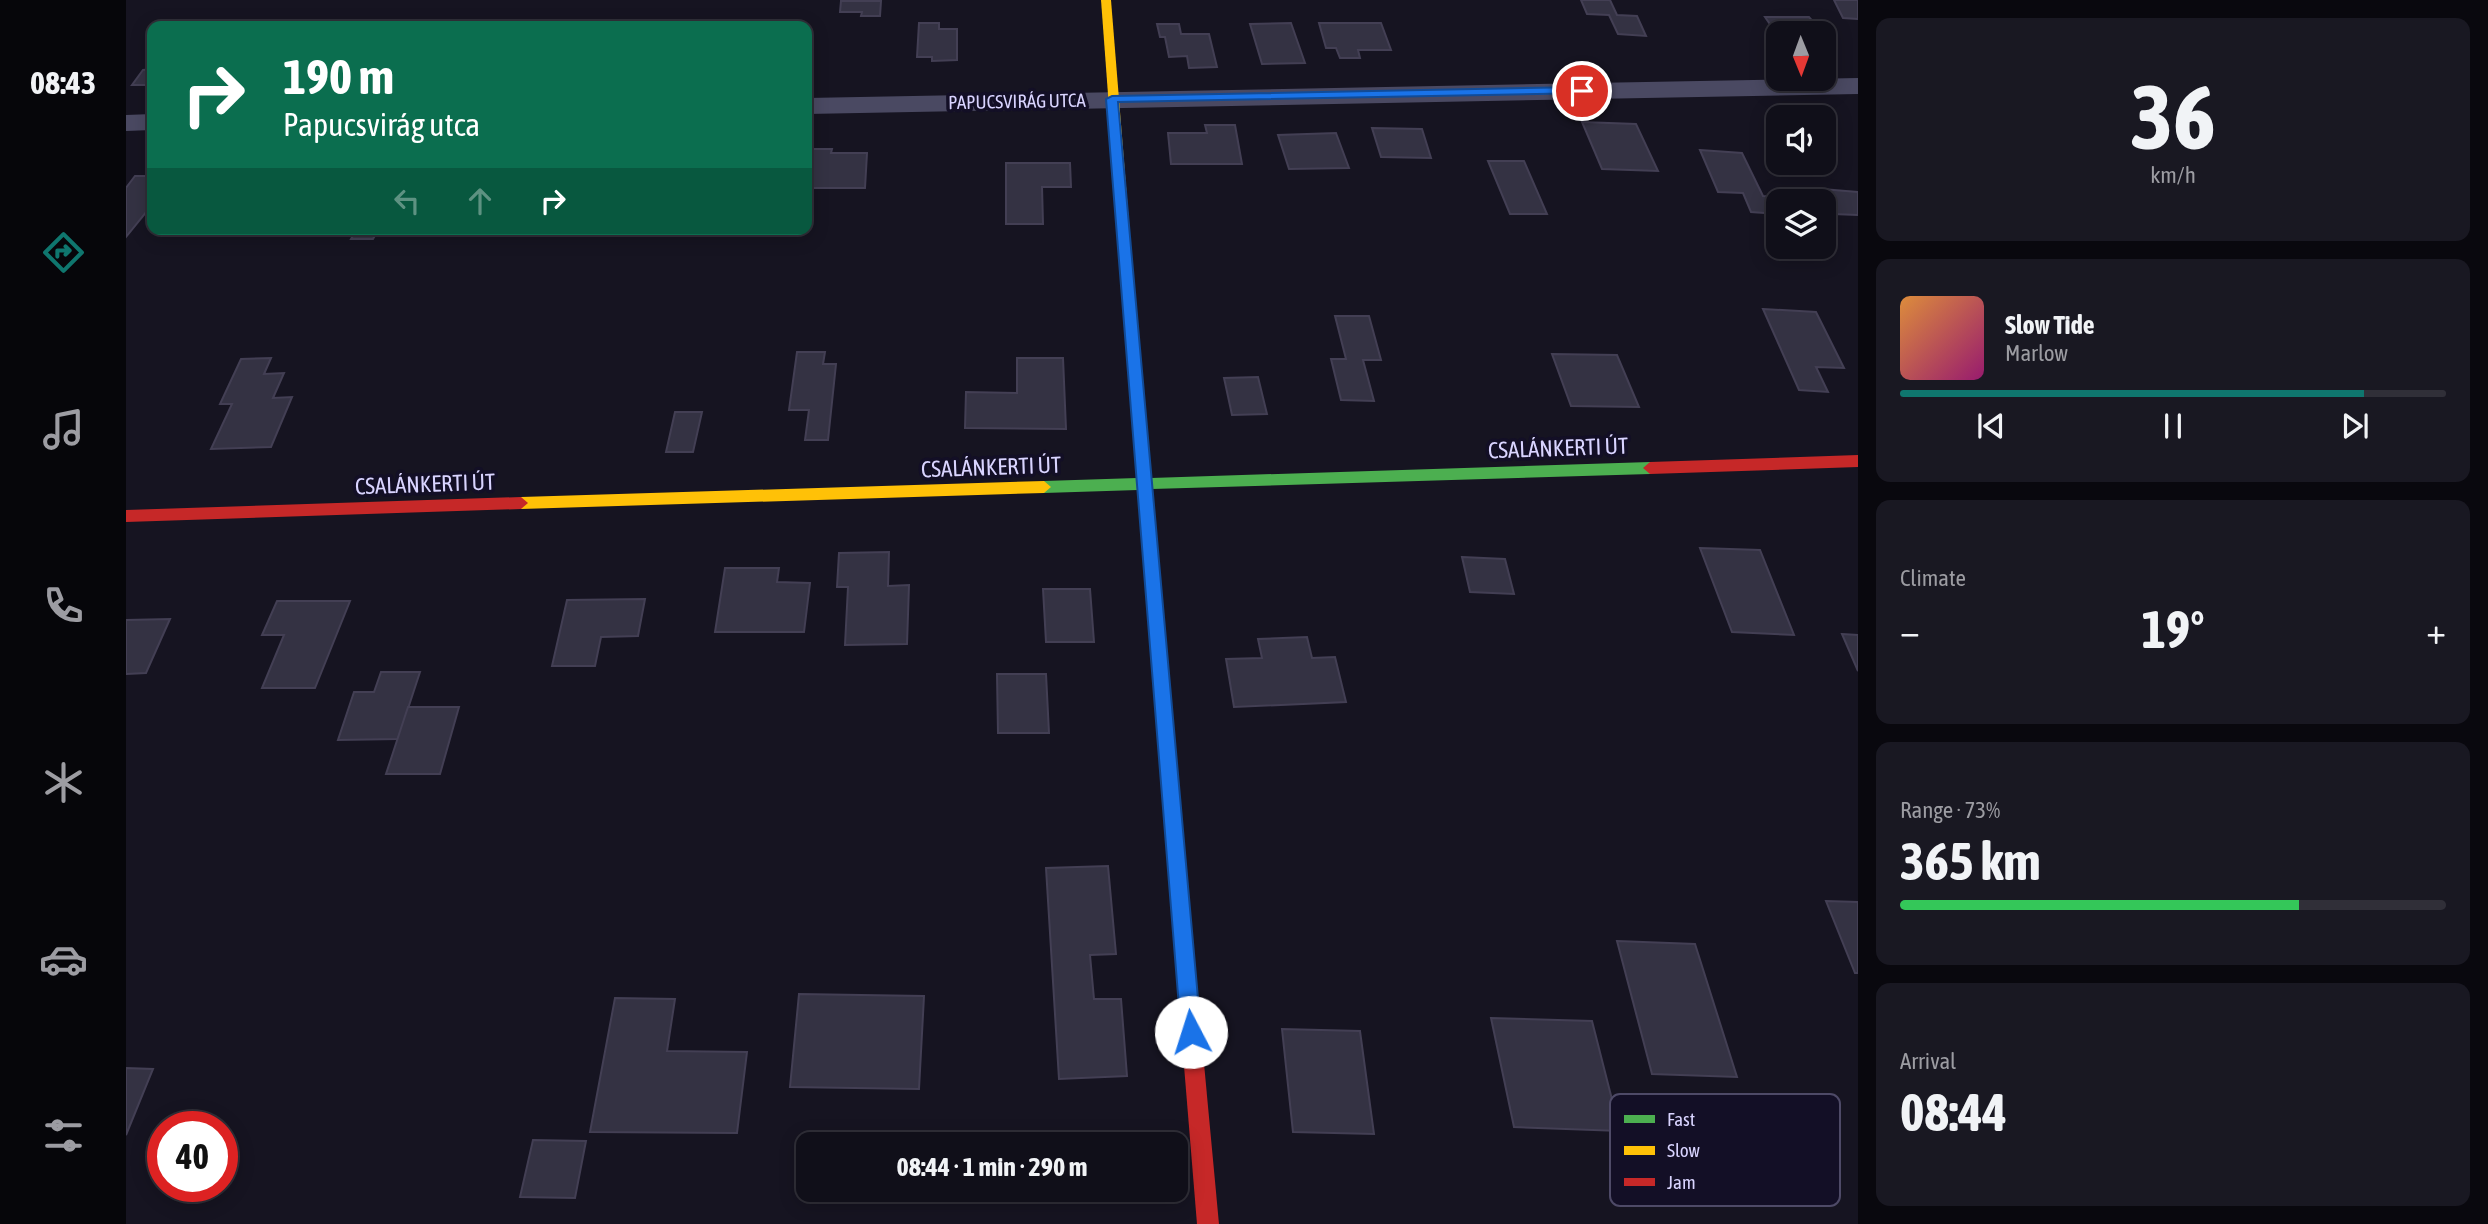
<!DOCTYPE html>
<html lang="en">
<head>
<meta charset="utf-8">
<style>
  :root { --surface:#100f19; --page:#191822; --text:#f1f3f6; --muted:#9c9ca2; --line:#302f38; --accent:#0f766e }
  body { margin:0; font-family:"Asap Condensed",sans-serif; background:var(--page); color:var(--text); height:100vh; display:flex; flex-direction:column; font-size:26px; white-space:nowrap }
  * { box-sizing:border-box; margin:0 }
  p { font-size:23px; color:var(--muted) }
  .icon { flex:none; width:38px; height:38px; fill:none; stroke:currentColor; stroke-width:2; stroke-linecap:round; stroke-linejoin:round }
  .map { position:relative; flex:1; overflow:hidden }
  .sheet { display:flex; flex-direction:column; gap:18px; padding:18px; background:#09080e; width:630px }
  .sheet>* { flex:none }
  .banner { position:absolute; left:21px; top:21px; width:665px; height:214px; border-radius:14px; box-shadow:0 4px 18px #0003,0 0 0 2px var(--line); background:#0b6e4f; color:#fff; overflow:hidden }
  .needle { width:46px; rotate:179deg }
  .buttons { position:absolute; left:1640px; top:21px; display:grid; gap:14px }
  .buttons a { display:grid; place-items:center; width:70px; height:70px; border-radius:14px; background:var(--surface); box-shadow:0 4px 18px #0003,0 0 0 2px var(--line); font-size:35px }
  .speed { position:absolute; left:21px; top:1111px; display:flex; gap:14px; font-size:35px; font-weight:700; text-align:center }
  .speed>* { display:grid; place-content:center; width:91px; height:91px; border-radius:50%; background:var(--surface); box-shadow:0 4px 18px #0003,0 0 0 2px var(--line); line-height:1 }
  .speed .limit { border:10px solid #d22; background:#fff; color:#111 }
  .pin { position:absolute; display:grid; place-items:center; width:60px; height:60px; color:#fff; margin:-30px; border:4px solid #fff; border-radius:50%; box-shadow:0 2px 7px #0007 }
  .me { position:absolute; width:77px; margin:-38px; rotate:355deg; stroke-linejoin:round; filter:drop-shadow(0 0 5px #0008) }
  .turn { display:flex; align-items:center; gap:24px; height:147px; padding:0 21px; font-size:32px }
  .turn .icon { width:91px; height:91px; stroke-width:2.5 }
  .turn b { display:block; font-size:49px; line-height:60px }
  .lanes { display:flex; align-items:center; height:66px; padding:0 21px; background:#0003; justify-content:center; gap:35px; direction:ltr }
  .lanes .off { opacity:.35 }
  .big { font-size:52px; font-weight:700; line-height:1.1 }
  .sheet .tile { flex:1; display:flex; flex-direction:column; justify-content:center; gap:10px; min-width:0; padding:0 24px; border-radius:14px; background:var(--page) }
  .sheet .dial { align-items:center; gap:0 }
  .dial b { font-size:91px; line-height:1 }
  .song { display:flex; align-items:center; gap:21px }
  .cover { width:84px; height:84px; border-radius:10px; background:linear-gradient(135deg,hsl(30 70% 55%),hsl(320 70% 35%)) }
  .played { height:7px; border-radius:4px; background:linear-gradient(90deg,var(--accent) 85%,var(--line) 85%) }
  .keys { display:flex; justify-content:space-around; direction:ltr }
  .heat { display:flex; justify-content:space-between; align-items:center; font-size:38px; direction:ltr }
  .charge { height:10px; border-radius:5px; background:linear-gradient(90deg,#34c759 73%,var(--line) 0) }
  .trip { position:absolute; left:670px; top:1132px; width:392px; height:70px; border-radius:14px; background:var(--surface); box-shadow:0 4px 18px #0003,0 0 0 2px var(--line); font-weight:700; line-height:70px; text-align:center }
  main { display:flex; flex:1; min-height:0 }
  .tabs { display:flex; flex-direction:column; width:126px; justify-content:space-around; align-items:center; background:#06060a; color:var(--muted) }
  .tabs .icon { width:49px; height:49px }
  .tabs .current { color:var(--accent) }
  .tabs b { font-size:32px; color:var(--text) }
  .map>svg:first-child { display:block }
  .building { fill:#343243; stroke:#433f54; stroke-width:2 }
  .lines { fill:none; stroke-linecap:round; stroke-linejoin:round }
  .street { fill:#4a4962; fill-rule:evenodd }
  .fast { fill:#4caf50; fill-rule:evenodd }
  .slow { fill:#ffc107; fill-rule:evenodd }
  .jam { fill:#c62828; fill-rule:evenodd }
  .route { fill:#1a73e8; stroke:#114b97; stroke-width:2 }
  .labels { text-anchor:middle; stroke-width:7; stroke-linejoin:round; paint-order:stroke }
  .far-street-label { font-size:19px; fill:#d9d4ff; stroke:#130f26 }
  .street-label { font-size:23px; fill:#d9d4ff; stroke:#130f26 }
  .key { fill:#130f26; stroke:#4e4a67; stroke-width:2 }
  .key-label { font-size:19px; fill:#d9d4ff }
</style>
</head>
<body>
<main>
<nav class="tabs">
<b>08:43</b>
<svg class="icon current" aria-label="directions" viewBox="0 0 24 24"><path d="M12 3l9 9-9 9-9-9zM9 14v-3h6M13 9l2 2-2 2"/></svg>
<svg class="icon" aria-label="music" viewBox="0 0 24 24"><path d="M9 18V5l10-2v13"/><circle cx="6" cy="18" r="3"/><circle cx="16" cy="16" r="3"/></svg>
<svg class="icon" aria-label="phone" viewBox="0 0 24 24"><path d="M5 4h4l2 5-3 2q2 4 5 5l2-3 5 2v4C11 20 4 13 5 4z"/></svg>
<svg class="icon" aria-label="climate" viewBox="0 0 24 24"><path d="M12 3v18M4 7l16 10M4 17L20 7"/></svg>
<svg class="icon" aria-label="car" viewBox="0 0 24 24"><path d="M5 17H2v-5l4-1 3-4h7l3 4 3 1v5h-3M9 17h6M6 11h13"/><circle cx="7" cy="17" r="2"/><circle cx="17" cy="17" r="2"/></svg>
<svg class="icon" aria-label="filters" viewBox="0 0 24 24"><path d="M4 7h16M4 17h16"/><circle cx="9" cy="7" r="2"/><circle cx="15" cy="17" r="2"/></svg>
</nav>
<div class="map">
<svg width="1732" height="1224" viewBox="0 0 1732 1224">
  <rect width="100%" height="100%" fill="#161421"/>
  <g class="building">
    <polygon points="1455,0 1484,0 1491,15 1511,16 1520,36 1492,34 1483,15 1461,14"/>
    <polygon points="1708,0 1732,0 1732,19 1717,18"/>
    <polygon points="715,1 755,1 754,16 735,16 736,12 714,12"/>
    <polygon points="1639,17 1683,17 1696,32 1658,33 1656,30 1648,30"/>
    <polygon points="793,23 813,23 813,29 831,29 831,60 806,61 806,57 791,57"/>
    <polygon points="1165,23 1179,63 1136,64 1124,24"/>
    <polygon points="1193,23 1255,23 1265,50 1232,50 1234,58 1214,58 1210,48 1200,48"/>
    <polygon points="1031,24 1053,24 1055,34 1083,34 1091,67 1063,68 1061,56 1043,57 1039,37 1034,37"/>
    <polygon points="26,69 26,85 6,85 17,70"/>
    <polygon points="1456,122 1510,124 1532,171 1476,169"/>
    <polygon points="1079,125 1109,125 1116,164 1045,164 1042,133 1081,133"/>
    <polygon points="1246,128 1296,129 1305,158 1255,157"/>
    <polygon points="1210,133 1223,168 1163,169 1152,135"/>
    <polygon points="681,149 706,149 705,153 741,153 739,188 681,188"/>
    <polygon points="1574,150 1616,153 1637,196 1664,197 1666,201 1652,201 1652,214 1625,212 1617,193 1592,192"/>
    <polygon points="1362,161 1398,161 1421,214 1384,214"/>
    <polygon points="880,163 944,163 945,187 916,187 917,224 880,224"/>
    <polygon points="9,176 26,176 26,211 21,211 0,237 0,188"/>
    <polygon points="1696,189 1732,192 1732,215 1707,214"/>
    <polygon points="231,229 283,229 282,232 251,232 247,239 225,239"/>
    <polygon points="1637,309 1690,312 1718,368 1690,367 1702,392 1673,390"/>
    <polygon points="1209,316 1243,316 1255,360 1237,360 1248,401 1215,400 1205,359 1220,359"/>
    <polygon points="671,352 699,352 697,364 710,364 702,440 679,440 683,410 663,410"/>
    <polygon points="1426,354 1491,355 1513,407 1445,406"/>
    <polygon points="145,358 138,374 158,373 147,398 166,397 145,447 85,449 106,404 94,404 115,359"/>
    <polygon points="891,358 937,358 940,429 839,428 840,392 891,393"/>
    <polygon points="1132,377 1141,414 1106,415 1098,378"/>
    <polygon points="549,412 576,412 567,452 540,452"/>
    <polygon points="1574,548 1634,550 1668,635 1606,632"/>
    <polygon points="763,552 762,586 783,585 781,644 719,645 722,587 711,587 713,553"/>
    <polygon points="1336,557 1379,559 1388,594 1344,592"/>
    <polygon points="599,568 653,568 651,582 684,583 678,632 589,632"/>
    <polygon points="917,589 964,589 968,642 920,642"/>
    <polygon points="519,599 512,636 475,637 469,666 426,666 441,600"/>
    <polygon points="151,601 224,601 189,688 136,688 158,635 136,635"/>
    <polygon points="44,619 20,673 0,674 0,620"/>
    <polygon points="1716,634 1732,635 1732,671"/>
    <polygon points="1181,637 1186,658 1209,657 1220,702 1108,707 1100,659 1136,658 1132,639"/>
    <polygon points="255,672 294,672 272,739 212,740 228,692 248,692"/>
    <polygon points="871,674 920,674 923,733 872,733"/>
    <polygon points="282,707 333,707 314,774 260,774"/>
    <polygon points="982,866 990,954 964,955 968,999 995,999 1001,1076 933,1079 920,868"/>
    <polygon points="1700,901 1732,902 1732,973 1729,973"/>
    <polygon points="1491,941 1569,944 1611,1077 1526,1074"/>
    <polygon points="673,994 798,996 793,1089 664,1087"/>
    <polygon points="489,998 549,999 541,1051 621,1052 611,1133 464,1132"/>
    <polygon points="1365,1018 1466,1021 1494,1131 1388,1127"/>
    <polygon points="1156,1029 1234,1031 1248,1134 1167,1132"/>
    <polygon points="0,1068 27,1069 0,1135"/>
    <polygon points="407,1140 460,1141 449,1198 394,1197"/>
  </g>
  <g class="lines">
    <g class="street">
      <polygon points="1732,78 1732,94 681,114 681,98"/>
      <polygon points="26,114 26,130 0,131 0,115"/>
    </g>
    <polygon class="fast" points="1004,306 1010,310 1025,478 1524,462 1531,468 1524,474 1026,489 1060,871 1057,877 1051,880 1045,877 1042,871 1012,490 918,493 911,487 918,481 1011,478 998,310"/>
    <g class="slow">
      <polygon points="975,0 985,0 1010,310 1004,314 998,310"/>
      <polygon points="918,481 925,487 918,493 395,509 388,503 395,497"/>
    </g>
    <g class="jam">
      <polygon points="1732,455 1732,467 1524,474 1517,468 1524,462"/>
      <polygon points="395,497 402,503 395,509 0,522 0,510"/>
      <polygon points="1051,862 1057,865 1060,871 1093,1224 1071,1224 1042,871 1045,865"/>
    </g>
  </g>
  <polygon class="route" points="1456,87 1460,88 1460,93 992,102 1075,1032 1072,1040 1065,1042 1058,1040 1055,1032 980,99 986,96"/>
  <g class="labels">
    <g class="far-street-label">
      <text transform="translate(891 101) rotate(-1)" y="7">PAPUCSVIRÁG UTCA</text>
    </g>
    <g class="street-label">
      <text transform="translate(1432 448) rotate(-2)" y="8">CSALÁNKERTI ÚT</text>
      <text transform="translate(865 467) rotate(-2)" y="8">CSALÁNKERTI ÚT</text>
      <text transform="translate(299 484) rotate(-2)" y="8">CSALÁNKERTI ÚT</text>
    </g>
  </g>
  <rect x="1484" y="1094" width="230" height="112" rx="10" class="key"/>
  <rect x="1498" y="1115" width="31" height="8" fill="#4caf50"/>
  <rect x="1498" y="1146" width="31" height="9" fill="#ffc107"/>
  <rect x="1498" y="1178" width="31" height="8" fill="#c62828"/>
  <g class="key-label">
    <text x="1541" y="1126">Fast</text>
    <text x="1541" y="1157">Slow</text>
    <text x="1541" y="1189">Jam</text>
  </g>
</svg>
<div class="buttons">
<a><svg class="needle" viewBox="-14 -14 28 28"><path d="M0-13l5 13h-10z" fill="#e53935"/><path d="M0 13l5-13h-10z" fill="#9c9ca2"/></svg></a>
<a><svg class="icon" aria-label="sound" viewBox="0 0 24 24"><path d="M4 9h4l5-4v14l-5-4H4zM17 9q2 3 0 6"/></svg></a>
<a><svg class="icon" aria-label="layers" viewBox="0 0 24 24"><path d="M12 4l9 5-9 5-9-5zM3 14l9 5 9-5"/></svg></a>
</div>
<div class="speed"><div class="limit">40</div></div>
<div class="pin" style="left:1456px;top:91px;background:#d93025"><svg class="icon" aria-label="arrive" viewBox="0 0 24 24"><path d="M6 21V4h12l-3 4 3 4H6"/></svg></div>
<svg class="me" style="left:1065px;top:1032px" viewBox="-20 -20 40 40"><circle r="19" fill="#fff"/><path d="M0-13L10 11 0 6-10 11z" fill="#1a73e8"/></svg>
<div class="trip">08:44 · 1 min · 290 m</div>
<div class="banner">
<div class="turn"><svg class="icon" aria-label="right" viewBox="0 0 24 24"><path d="M7 20v-9h11M14 6l5 5-5 5"/></svg><div><b>190 m</b>Papucsvirág utca</div></div>
<div class="lanes"><svg class="icon off" aria-label="left" viewBox="0 0 24 24"><path d="M17 20v-9H6M10 6l-5 5 5 5"/></svg><svg class="icon off" aria-label="ahead" viewBox="0 0 24 24"><path d="M12 20V5M6 11l6-6 6 6"/></svg><svg class="icon" aria-label="right" viewBox="0 0 24 24"><path d="M7 20v-9h11M14 6l5 5-5 5"/></svg></div>
</div>
</div>
<section class="sheet">
<div class="tile dial"><b>36</b><p>km/h</p></div>
<div class="tile">
<div class="song"><i class="cover"></i><div><b>Slow Tide</b><p>Marlow</p></div></div>
<div class="played"></div>
<div class="keys"><svg class="icon" aria-label="previous" viewBox="0 0 24 24"><path d="M18 5L8 12l10 7zM5 5v14"/></svg><svg class="icon" aria-label="pause" viewBox="0 0 24 24"><path d="M8 5v14M16 5v14"/></svg><svg class="icon" aria-label="next" viewBox="0 0 24 24"><path d="M6 5l10 7-10 7zM19 5v14"/></svg></div>
</div>
<div class="tile"><p>Climate</p>
<div class="heat"><a>−</a><b class="big">19°</b><a>+</a></div>
</div>
<div class="tile"><p>Range · 73%</p><b class="big">365 km</b><div class="charge"></div></div>
<div class="tile"><p>Arrival</p><b class="big">08:44</b></div>
</section>
</main>
</body>
</html>
